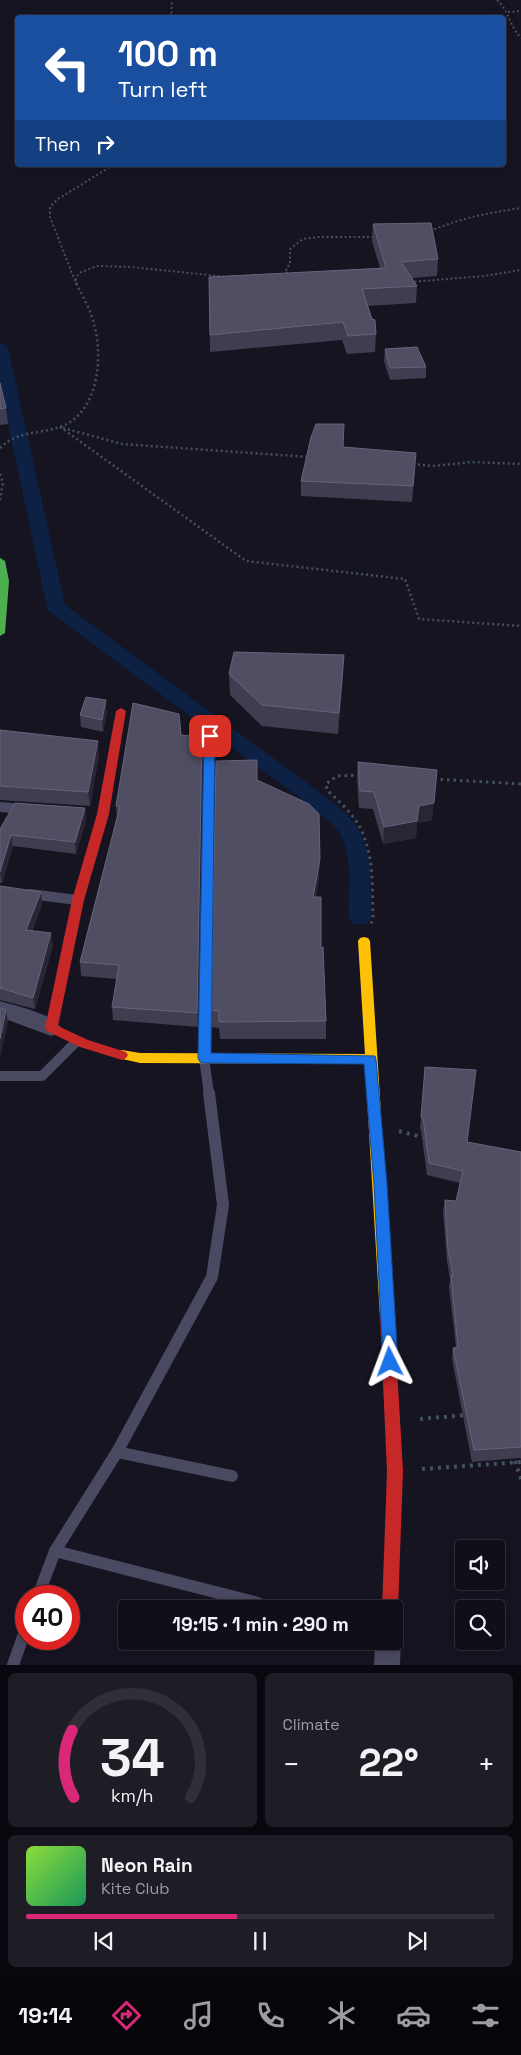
<!DOCTYPE html>
<html lang="en">
<head>
<meta charset="utf-8">
<style>
  :root { --surface:#100f19; --page:#1e1d26; --text:#f1f3f6; --muted:#9c9ca2; --line:#302f38; --accent:#db2777 }
  body { margin:0; font-family:"Space Grotesk",sans-serif; background:var(--page); color:var(--text); height:100vh; display:flex; flex-direction:column; font-size:19px; white-space:nowrap }
  * { box-sizing:border-box; margin:0 }
  p { font-size:16px; color:var(--muted) }
  .icon { flex:none; width:28px; height:28px; fill:none; stroke:currentColor; stroke-width:2; stroke-linecap:round; stroke-linejoin:round }
  .map { position:relative; height:1665px; overflow:hidden }
  .sheet { display:flex; flex-direction:column; gap:8px; padding:8px; background:#09080e; flex:1 }
  .sheet>* { flex:none }
  .hud { position:absolute; left:15px; top:15px; width:491px; height:152px; border-radius:5px; box-shadow:0 2px 12px #0003,0 0 0 1px var(--line); background:#1a4fa0; color:#fff; overflow:hidden }
  .tools { position:absolute; left:455px; top:1540px; display:grid; gap:10px }
  .tools a { display:grid; place-items:center; width:50px; height:50px; border-radius:5px; background:var(--surface); box-shadow:0 2px 12px #0003,0 0 0 1px var(--line); font-size:25px }
  .speed { position:absolute; left:15px; top:1585px; display:flex; gap:10px; font-size:25px; font-weight:700; text-align:center }
  .speed>* { display:grid; place-content:center; width:65px; height:65px; border-radius:50%; background:var(--surface); box-shadow:0 2px 12px #0003,0 0 0 1px var(--line); line-height:1 }
  .speed .limit { border:8px solid #d22; background:#fff; color:#111 }
  .pin { position:absolute; display:grid; place-items:center; width:42px; height:42px; color:#fff; margin:-21px; border-radius:10px; box-shadow:0 2px 8px #0006 }
  .me { position:absolute; width:55px; margin:-28px; rotate:357deg; stroke-linejoin:round; filter:drop-shadow(0 0 4px #0008) }
  .turn { display:flex; align-items:center; gap:18px; height:105px; padding:0 20px; font-size:22px }
  .turn .icon { width:65px; height:65px; stroke-width:2.5 }
  .turn b { display:block; font-size:35px; line-height:42px }
  .then { display:flex; align-items:center; height:48px; padding:0 20px; background:#0003; gap:10px; font-size:19px }
  .big { font-size:38px; font-weight:600; line-height:1.1 }
  .sheet .tile { flex:1; display:flex; flex-direction:column; justify-content:center; gap:8px; min-width:0; padding:0 18px; border-radius:8px; background:var(--page) }
  .sheet .dial { align-items:center; gap:0 }
  .dial svg { height:130px; overflow:visible; fill:none; stroke:var(--line); stroke-width:7; stroke-linecap:round; text-anchor:middle }
  .dial text { fill:var(--text); stroke:none }
  .song { display:flex; align-items:center; gap:15px }
  .cover { width:60px; height:60px; border-radius:8px; background:linear-gradient(135deg,hsl(90 70% 55%),hsl(150 70% 35%)) }
  .played { height:5px; border-radius:2px; background:linear-gradient(90deg,var(--accent) 45%,var(--line) 45%) }
  .keys { display:flex; justify-content:space-around; direction:ltr }
  .heat { display:flex; justify-content:space-between; align-items:center; font-size:28px; direction:ltr }
  .sheet .tiles { flex:1; display:grid; gap:8px; grid-template-columns:1fr 1fr }
  .tile:last-child { grid-column:span 2 }
  .trip { position:absolute; left:118px; top:1600px; width:285px; height:50px; border-radius:5px; background:var(--surface); box-shadow:0 2px 12px #0003,0 0 0 1px var(--line); font-weight:600; line-height:50px; text-align:center }
  .tab-bar { display:flex; height:80px; justify-content:space-around; align-items:center; background:#06060a; color:var(--muted) }
  .tab-bar .icon { width:35px; height:35px }
  .tab-bar .active { color:var(--accent) }
  .tab-bar b { font-size:22px; color:var(--text) }
  .map>svg:first-child { display:block }
  .lines { fill:none; stroke-linecap:round; stroke-linejoin:round }
  .canal { fill:#0d2144; fill-rule:evenodd }
  .path-far3 { stroke:#44505f; stroke-width:2; stroke-dasharray:2 2.5; stroke-linecap:butt }
  .path-far2 { stroke:#44505f; stroke-width:2.5; stroke-dasharray:2 3; stroke-linecap:butt }
  .path-far1 { stroke:#44505f; stroke-width:3; stroke-dasharray:2.5 4; stroke-linecap:butt }
  .path { stroke:#44505f; stroke-width:4; stroke-dasharray:3 5; stroke-linecap:butt }
  .lane-far1 { stroke:#4a4962; stroke-width:10 }
  .lane { stroke:#4a4962; stroke-width:12 }
  .street { fill:#4a4962; fill-rule:evenodd }
  .fast { fill:#4caf50; fill-rule:evenodd }
  .slow { fill:#ffc107; fill-rule:evenodd }
  .jam { fill:#c62828; fill-rule:evenodd }
  .wall { fill:#403d50 }
  .shaded-wall { fill:#282635 }
  .building { fill:#504e63; stroke:#66637b }
  .route { fill:#1a73e8; stroke:#114b97 }
</style>
</head>
<body>
<div class="map">
<svg width="521" height="1665" viewBox="0 0 521 1665">
  <rect width="100%" height="100%" fill="#161421"/>
  <g class="lines">
    <path class="canal" d="M 0,343 L 6,345 L 8,348 L 65,605 L 318,791 C 330,800 342,808 351,819 C 374,846 370,884 371,917 L 368,923 L 360,925 L 352,923 L 349,917 C 348,891 354,855 339,832 C 330,820 315,811 304,801 L 49,611 L 47,607 L 0,386 Z"/>
    <g class="path-far3">
      <path d="M 497,0 C 510,12 509,26 521,38"/>
      <polyline points="508,12 521,11"/>
      <polyline points="171,18 172,0"/>
      <path d="M 430,231 C 461,218 488,213 521,208"/>
      <polyline points="292,275 285,272 290,263 290,249 303,239 318,237 375,237"/>
      <polyline points="75,281 50,217 50,207 58,199 113,165"/>
      <polyline points="410,282 484,276 521,270"/>
      <polyline points="77,284 75,281 79,273 97,266 131,267 228,277"/>
    </g>
    <g class="path-far2">
      <polyline points="60,427 246,561 405,579 419,619 521,626"/>
      <polyline points="63,428 122,444 309,457"/>
      <path d="M 0,448 C 17,431 39,434 60,427 C 97,414 103,362 95,328 C 92,312 83,297 76,283"/>
      <polyline points="413,464 433,466 471,462 521,464"/>
      <polyline points="0,474 3,483 0,500"/>
    </g>
    <g class="path-far1">
      <path d="M 360,775 L 337,776 L 326,784 L 327,790 C 336,799 346,807 354,818 C 375,847 372,884 373,918 L 371,924"/>
      <polyline points="434,779 521,784"/>
    </g>
    <g class="path">
      <polyline points="399,1131 425,1138"/>
      <polyline points="420,1419 466,1415"/>
      <polyline points="515,1461 521,1479"/>
      <polyline points="422,1469 521,1462"/>
    </g>
    <g class="lane-far1">
      <polyline points="0,807 24,809"/>
      <polyline points="30,894 77,900"/>
      <polyline points="0,1076 42,1076 76,1042"/>
      <polyline points="209,1094 204,1058 210,736"/>
    </g>
    <g class="lane">
      <polyline points="117,1452 232,1476"/>
      <polyline points="55,1551 258,1603"/>
      <polyline points="38,1596 55,1551 117,1452 212,1277 223,1205 209,1093"/>
      <polyline points="13,1665 26,1628"/>
    </g>
    <g class="street">
      <path d="M 0,1001 C 16,1006 54,1014 61,1028 L 58,1034 L 51,1036 L 0,1017 Z"/>
      <polygon points="394,1630 397,1632 401,1641 400,1665 374,1665 375,1641 394,1641"/>
    </g>
    <polygon class="fast" points="0,558 5,561 9,581 5,633 0,636"/>
    <polygon class="slow" points="364,937 368,938 370,941 394,1317 392,1321 387,1323 382,1321 380,1317 365,1064 140,1063 118,1058 116,1055 118,1052 122,1050 140,1053 365,1054 358,941 360,938"/>
    <g class="jam">
      <polygon points="121,708 126,711 109,814 84,900 58,1026 88,1040 126,1052 128,1055 126,1058 122,1060 80,1047 47,1031 45,1028 72,900 97,814 116,711"/>
      <polygon points="387,1311 392,1313 394,1317 403,1471 398,1609 394,1615 394,1609 382,1609 387,1471 380,1317 382,1313"/>
    </g>
  </g>
  <g class="wall">
    <polygon points="373,224 438,259 437,276 412,278 417,286 416,303 367,306 376,334 375,352 347,354 342,340 210,352 209,277 380,268 372,241"/>
    <polygon points="385,349 426,367 426,378 390,380 384,361"/>
    <polygon points="0,383 6,408 8,424 0,425"/>
    <polygon points="343,447 415,468 412,502 301,496 301,481"/>
    <polygon points="229,674 343,676 338,734 262,726 230,695"/>
    <polygon points="107,712 103,732 81,727 80,715"/>
    <polygon points="0,730 99,755 90,806 0,800"/>
    <polygon points="181,735 202,737 198,1027 113,1020 112,1007 117,979 81,976 80,962 117,819 116,806"/>
    <polygon points="358,762 432,820 417,823 416,838 383,844 373,809 359,808 357,779"/>
    <polygon points="257,780 319,876 316,897 321,948 326,1021 326,1039 220,1039 219,1028 211,1027 211,1010"/>
    <polygon points="85,808 86,820 76,854 13,846 2,883 0,883 0,829"/>
    <polygon points="0,886 42,904 32,931 53,945 35,1009 0,1000"/>
    <polygon points="425,1067 467,1142 521,1152 521,1459 520,1458 472,1462 452,1359 453,1348 456,1347 449,1287 450,1279 447,1261 443,1212 445,1200 456,1201 460,1183 427,1175 421,1130 420,1129"/>
  </g>
  <g class="shaded-wall">
    <polygon points="344,655 343,676 338,734 339,713"/>
    <polygon points="106,700 107,712 103,732 102,720"/>
    <polygon points="202,737 203,751 198,1027 197,1013"/>
    <polygon points="98,741 99,755 90,806 88,792"/>
    <polygon points="437,770 432,820 417,823 416,838 383,844 384,827 419,806"/>
    <polygon points="85,808 86,820 76,854 75,842"/>
    <polygon points="11,835 13,846 2,883 0,871"/>
    <polygon points="320,859 319,876 313,915 313,897"/>
    <polygon points="41,892 42,904 27,942 26,930"/>
    <polygon points="51,933 53,945 35,1009 33,998"/>
    <polygon points="6,1010 8,1022 0,1058 0,1039"/>
  </g>
  <g class="building">
    <polygon points="431,223 438,259 401,262 417,286 362,289 372,319 375,320 376,334 348,336 343,322 210,335 209,277 386,268 373,224"/>
    <polygon points="417,347 426,367 390,368 385,349"/>
    <polygon points="0,383 6,408 0,409"/>
    <polygon points="316,424 344,424 343,447 416,453 413,486 301,481 311,437"/>
    <polygon points="234,652 344,655 339,713 262,705 229,674"/>
    <polygon points="86,697 106,700 102,720 80,715"/>
    <polygon points="133,703 179,714 181,735 202,737 197,1013 112,1007 119,965 80,962 120,806 116,806"/>
    <polygon points="0,730 98,741 88,792 0,786"/>
    <polygon points="257,760 257,780 309,804 319,814 320,859 313,897 321,897 321,948 323,947 326,1021 219,1022 219,1011 211,1010 216,761"/>
    <polygon points="358,762 437,770 434,803 419,806 417,821 384,827 374,792 360,791"/>
    <polygon points="15,803 85,808 75,842 11,835 0,872 0,829"/>
    <polygon points="0,886 41,892 26,930 51,933 33,998 0,988"/>
    <polygon points="0,1008 6,1010 0,1039"/>
    <polygon points="425,1067 476,1070 467,1142 521,1152 521,1447 474,1450 453,1348 458,1347 451,1275 453,1275 448,1249 445,1200 456,1201 463,1171 429,1163 423,1118 421,1117"/>
  </g>
  <polygon class="route" points="210,732 215,736 211,1053 375,1056 376,1060 387,1184 398,1362 396,1367 390,1369 385,1367 383,1362 374,1184 364,1064 204,1063 200,1062 198,1058 204,736"/>
</svg>
<div class="tools">
<a><svg class="icon" aria-label="sound" viewBox="0 0 24 24"><path d="M4 9h4l5-4v14l-5-4H4zM17 9q2 3 0 6"/></svg></a>
<a><svg class="icon" aria-label="search" viewBox="0 0 24 24"><circle cx="10" cy="10" r="6"/><path d="M15 15l6 6"/></svg></a>
</div>
<div class="speed"><div class="limit">40</div></div>
<div class="pin" style="left:210px;top:736px;background:#d93025"><svg class="icon" aria-label="arrive" viewBox="0 0 24 24"><path d="M6 21V4h12l-3 4 3 4H6"/></svg></div>
<svg class="me" style="left:390px;top:1362px" viewBox="-20 -20 40 40"><path d="M0-17L14 15 0 8-14 15z" fill="#1a73e8" stroke="#fff" stroke-width="4"/></svg>
<div class="trip">19:15 · 1 min · 290 m</div>
<div class="hud">
<div class="turn"><svg class="icon" aria-label="left" viewBox="0 0 24 24"><path d="M17 20v-9H6M10 6l-5 5 5 5"/></svg><div><b>100 m</b>Turn left</div></div>
<div class="then">Then<svg class="icon" aria-label="right" viewBox="0 0 24 24"><path d="M7 20v-9h11M14 6l5 5-5 5"/></svg></div>
</div>
</div>
<section class="sheet">
<div class="tiles">
<div class="tile dial"><svg viewBox="0 0 100 80">
<path d="M14 69A42 42 0 1 1 86 69"/>
<path d="M14 69A42 42 0 0 1 13 28" stroke="#db2777"/>
<text x="50" y="56" font-size="32" font-weight="700">34</text>
<text x="50" y="72" font-size="11">km/h</text>
</svg></div>
<div class="tile"><p>Climate</p>
<div class="heat"><a>−</a><b class="big">22°</b><a>+</a></div>
</div>
<div class="tile">
<div class="song"><i class="cover"></i><div><b>Neon Rain</b><p>Kite Club</p></div></div>
<div class="played"></div>
<div class="keys"><svg class="icon" aria-label="previous" viewBox="0 0 24 24"><path d="M18 5L8 12l10 7zM5 5v14"/></svg><svg class="icon" aria-label="pause" viewBox="0 0 24 24"><path d="M8 5v14M16 5v14"/></svg><svg class="icon" aria-label="next" viewBox="0 0 24 24"><path d="M6 5l10 7-10 7zM19 5v14"/></svg></div>
</div>
</div>
</section>
<nav class="tab-bar">
<b>19:14</b>
<svg class="icon active" aria-label="directions" viewBox="0 0 24 24"><path d="M12 3l9 9-9 9-9-9zM9 14v-3h6M13 9l2 2-2 2"/></svg>
<svg class="icon" aria-label="music" viewBox="0 0 24 24"><path d="M9 18V5l10-2v13"/><circle cx="6" cy="18" r="3"/><circle cx="16" cy="16" r="3"/></svg>
<svg class="icon" aria-label="phone" viewBox="0 0 24 24"><path d="M5 4h4l2 5-3 2q2 4 5 5l2-3 5 2v4C11 20 4 13 5 4z"/></svg>
<svg class="icon" aria-label="climate" viewBox="0 0 24 24"><path d="M12 3v18M4 7l16 10M4 17L20 7"/></svg>
<svg class="icon" aria-label="car" viewBox="0 0 24 24"><path d="M5 17H2v-5l4-1 3-4h7l3 4 3 1v5h-3M9 17h6M6 11h13"/><circle cx="7" cy="17" r="2"/><circle cx="17" cy="17" r="2"/></svg>
<svg class="icon" aria-label="filters" viewBox="0 0 24 24"><path d="M4 7h16M4 17h16"/><circle cx="9" cy="7" r="2"/><circle cx="15" cy="17" r="2"/></svg>
</nav>
</body>
</html>
